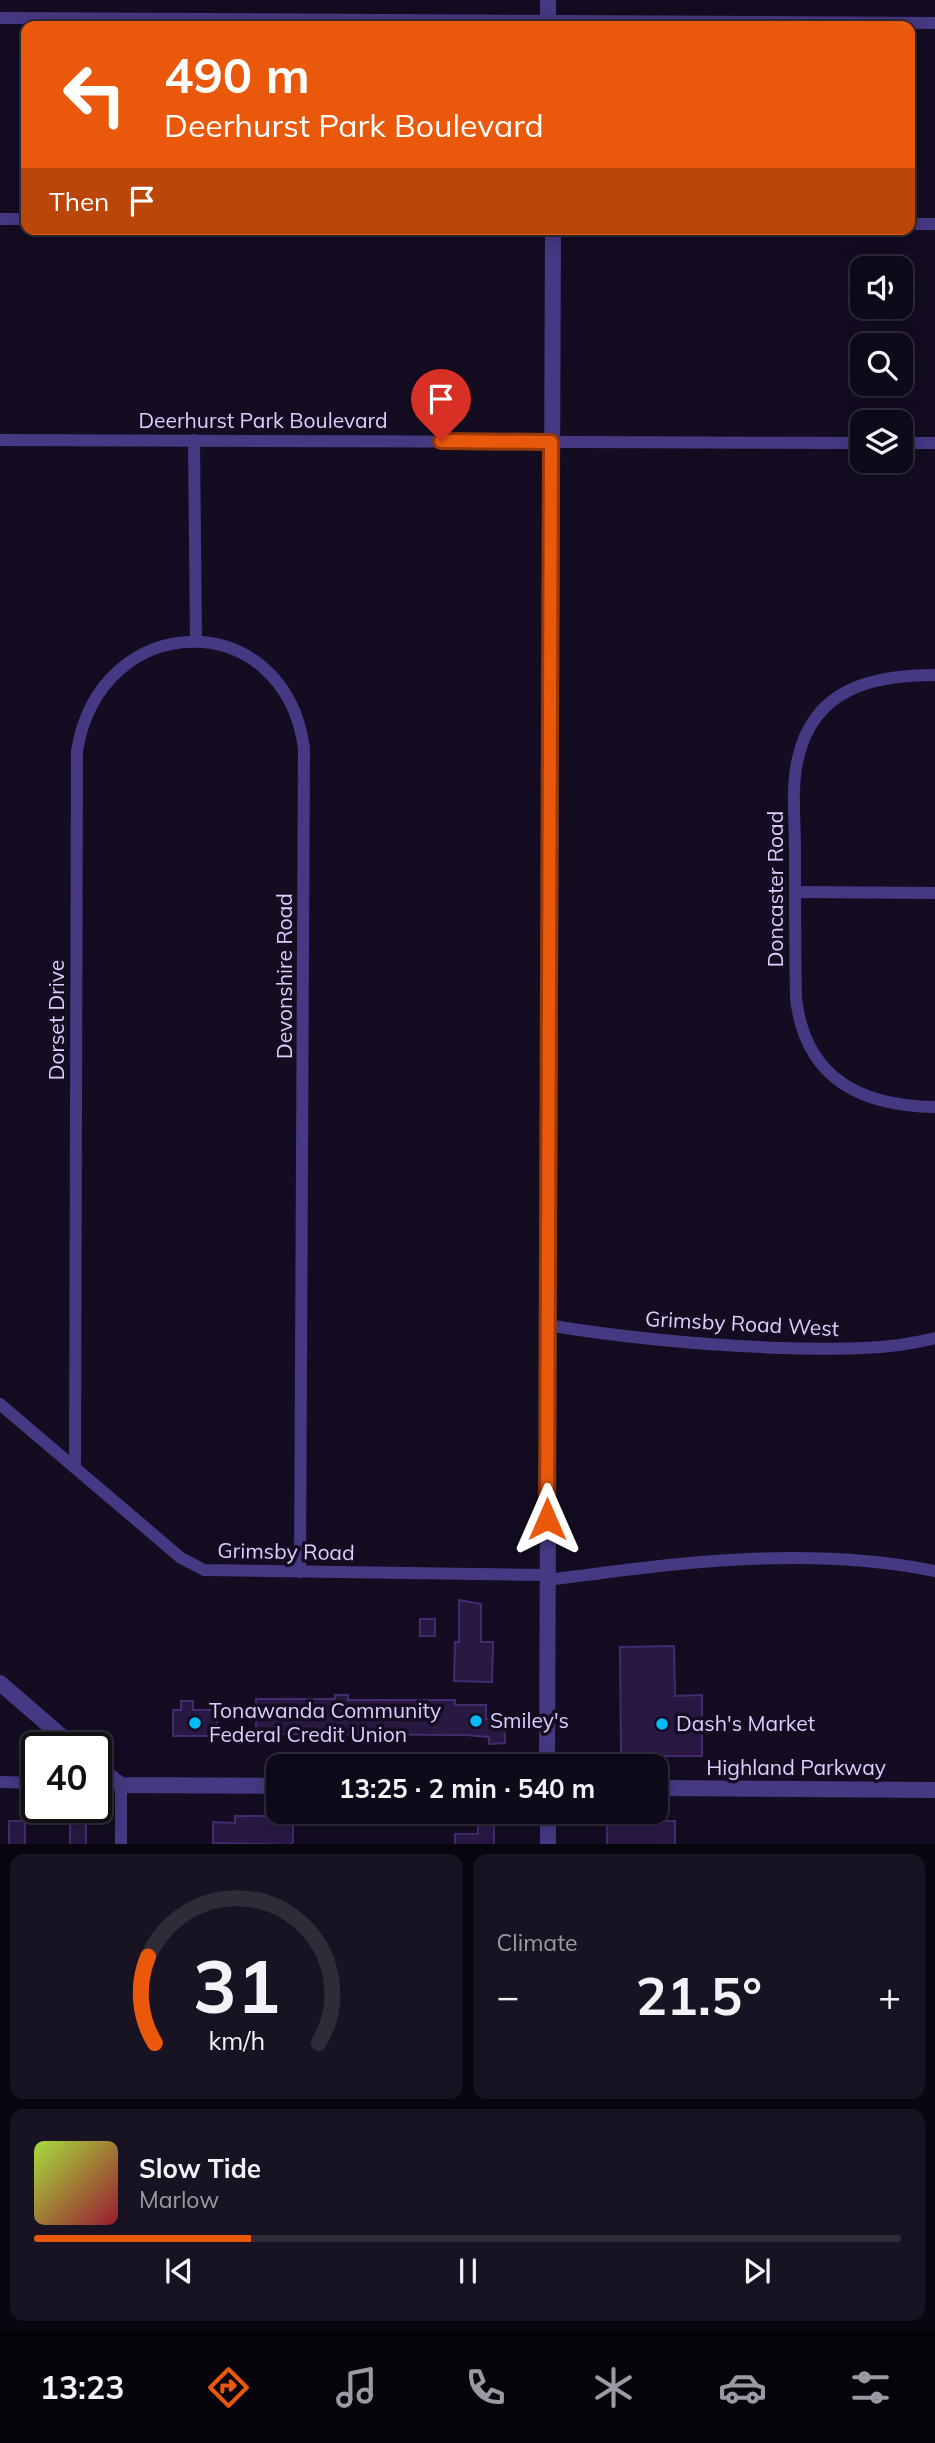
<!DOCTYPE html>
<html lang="en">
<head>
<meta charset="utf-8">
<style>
  :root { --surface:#0f0a1a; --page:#181323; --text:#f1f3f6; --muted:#9b9aa2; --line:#2f2b39; --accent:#ea580c }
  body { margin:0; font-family:Mulish,sans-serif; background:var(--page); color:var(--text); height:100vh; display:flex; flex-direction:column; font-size:26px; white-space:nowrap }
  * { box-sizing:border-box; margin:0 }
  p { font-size:23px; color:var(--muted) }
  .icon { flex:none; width:38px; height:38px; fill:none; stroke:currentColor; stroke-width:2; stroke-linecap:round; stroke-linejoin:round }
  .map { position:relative; height:1844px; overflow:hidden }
  .drawer { display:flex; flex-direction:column; gap:10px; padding:10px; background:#08060e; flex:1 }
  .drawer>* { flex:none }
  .top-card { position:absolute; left:21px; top:21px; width:894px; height:214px; border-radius:14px; box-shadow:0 4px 18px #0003,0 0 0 2px var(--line); background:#ea580c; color:#fff; overflow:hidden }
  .fabs { position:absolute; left:850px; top:256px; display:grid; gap:14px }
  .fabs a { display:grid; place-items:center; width:63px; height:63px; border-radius:14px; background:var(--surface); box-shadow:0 4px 18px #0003,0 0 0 2px var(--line); font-size:35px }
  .speed { position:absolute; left:21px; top:1732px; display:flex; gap:14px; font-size:35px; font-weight:700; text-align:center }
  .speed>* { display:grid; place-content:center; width:91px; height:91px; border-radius:50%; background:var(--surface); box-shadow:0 4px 18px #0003,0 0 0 2px var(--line); line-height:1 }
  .speed .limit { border:4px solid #111; border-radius:10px; background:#fff; color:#111 }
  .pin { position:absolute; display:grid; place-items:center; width:60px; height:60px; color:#fff; margin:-72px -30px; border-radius:50% 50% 50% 0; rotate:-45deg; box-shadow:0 0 7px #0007 }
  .pin .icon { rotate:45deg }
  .me { position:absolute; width:77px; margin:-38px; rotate:0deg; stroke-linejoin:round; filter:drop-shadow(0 0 5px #0008) }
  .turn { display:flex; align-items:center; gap:24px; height:147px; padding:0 28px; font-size:32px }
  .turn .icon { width:91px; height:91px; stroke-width:2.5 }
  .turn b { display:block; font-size:49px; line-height:60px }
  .then { display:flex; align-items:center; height:66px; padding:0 28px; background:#0003; gap:14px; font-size:26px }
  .big { font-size:52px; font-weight:700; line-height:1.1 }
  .drawer .tile { flex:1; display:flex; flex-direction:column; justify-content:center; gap:10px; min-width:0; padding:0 24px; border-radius:14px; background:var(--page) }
  .drawer .dial { align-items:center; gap:0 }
  .dial svg { height:182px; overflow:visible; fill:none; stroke:var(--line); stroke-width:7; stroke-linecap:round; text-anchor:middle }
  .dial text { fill:var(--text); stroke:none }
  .song { display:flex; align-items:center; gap:21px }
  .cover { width:84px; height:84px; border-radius:10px; background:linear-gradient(135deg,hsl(80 70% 55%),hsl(350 70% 35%)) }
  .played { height:7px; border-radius:4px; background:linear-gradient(90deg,var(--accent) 25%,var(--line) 25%) }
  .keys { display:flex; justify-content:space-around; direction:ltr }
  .heat { display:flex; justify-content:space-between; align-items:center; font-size:38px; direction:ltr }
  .drawer .tiles { flex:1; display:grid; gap:10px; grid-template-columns:1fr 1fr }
  .tile:last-child { grid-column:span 2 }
  .trip { position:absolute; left:266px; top:1754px; width:402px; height:70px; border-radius:14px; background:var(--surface); box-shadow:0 4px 18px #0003,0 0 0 2px var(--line); font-weight:700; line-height:70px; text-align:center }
  .tab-bar { display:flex; height:112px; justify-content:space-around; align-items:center; background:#06040a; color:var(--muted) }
  .tab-bar .icon { width:49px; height:49px }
  .tab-bar .current { color:var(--accent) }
  .tab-bar b { font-size:32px; color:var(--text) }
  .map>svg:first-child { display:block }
  .building { fill:#281943; stroke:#432b70; stroke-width:2 }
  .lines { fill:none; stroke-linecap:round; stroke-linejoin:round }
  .minor { stroke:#463882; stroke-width:12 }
  .tertiary { stroke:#463882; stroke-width:16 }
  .route-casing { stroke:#983908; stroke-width:18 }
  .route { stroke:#ea580c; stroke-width:12 }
  .poi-dot { fill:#00bbfa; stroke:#140d22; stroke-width:2.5 }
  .labels { text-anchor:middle; stroke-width:7; stroke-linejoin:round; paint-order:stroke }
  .street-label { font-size:21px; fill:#dccfff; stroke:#140d22 }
  .poi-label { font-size:21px; fill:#dccfff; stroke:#140d22; text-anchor:start }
</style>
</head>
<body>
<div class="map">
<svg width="935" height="1845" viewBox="0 0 935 1845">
  <rect width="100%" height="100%" fill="#140d22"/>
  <g class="building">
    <polygon points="459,1600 481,1604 481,1642 493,1642 492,1682 454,1681 455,1642 459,1642"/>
    <rect x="420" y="1619" width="15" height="17"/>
    <polygon points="674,1646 675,1696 702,1695 702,1756 626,1756 621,1753 620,1647"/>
    <polygon points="335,1695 348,1695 348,1700 455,1700 455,1705 486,1705 486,1719 504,1719 505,1743 489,1744 489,1737 466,1735 256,1734 256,1699 335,1699"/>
    <polygon points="181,1701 193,1701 193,1710 217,1710 217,1736 173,1736 173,1710 181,1710"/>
    <polygon points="235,1816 293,1816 293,1842 290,1845 213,1843 213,1822 235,1823"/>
    <rect x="9" y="1821" width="16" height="24"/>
    <rect x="607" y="1821" width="68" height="24"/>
    <rect x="70" y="1822" width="16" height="23"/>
    <polygon points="494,1823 494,1845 455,1845 455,1834 478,1834 478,1824"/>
  </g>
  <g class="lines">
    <g class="minor">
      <polyline points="0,18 935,23"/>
      <polyline points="0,219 26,219"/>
      <polyline points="910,224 935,224"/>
      <polyline points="0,440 863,443"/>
      <polyline points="194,440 196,641"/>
      <polyline points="901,443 935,443"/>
      <path d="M 935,675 C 873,675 814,688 798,758 C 791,787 795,819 795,849 C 795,899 795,949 796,998 C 805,1078 860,1106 935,1107"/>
      <polyline points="795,892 935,893"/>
      <path d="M 547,1325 C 625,1338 702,1345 781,1348 C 832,1349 885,1351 935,1338"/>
      <polyline points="0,1404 181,1558 204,1570 547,1575"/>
      <path d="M 75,1467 L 77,751 C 100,608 284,604 304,748 L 300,1572"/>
      <path d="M 547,1580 C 675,1563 807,1545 935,1571"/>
      <polyline points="0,1782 37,1783"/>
      <polyline points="96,1783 121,1785 121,1845"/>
    </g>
    <g class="tertiary">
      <polyline points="548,0 548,26"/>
      <polyline points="0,1683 75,1748"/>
      <polyline points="96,1766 121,1785 278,1786"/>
      <polyline points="547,1766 553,229"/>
      <polyline points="656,1788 935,1790"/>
      <polyline points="548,1811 548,1845"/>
    </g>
  </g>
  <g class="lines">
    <defs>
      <polyline id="route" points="441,441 551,442 547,1519"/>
    </defs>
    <use href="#route" class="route-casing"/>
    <use href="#route" class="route"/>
  </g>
  <g class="poi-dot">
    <circle cx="476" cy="1721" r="7"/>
    <circle cx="195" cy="1723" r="7"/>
    <circle cx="662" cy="1724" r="7"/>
  </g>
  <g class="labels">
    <g class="street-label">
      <text x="263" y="428">Deerhurst Park Boulevard</text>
      <text transform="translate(776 889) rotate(-90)" y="7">Doncaster Road</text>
      <text transform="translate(285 976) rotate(-90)" y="7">Devonshire Road</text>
      <text transform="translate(57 1020) rotate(-90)" y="7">Dorset Drive</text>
      <text transform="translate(742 1324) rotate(3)" y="7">Grimsby Road West</text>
      <text transform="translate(286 1552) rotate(1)" y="7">Grimsby Road</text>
      <text x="796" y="1775">Highland Parkway</text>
    </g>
    <g class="poi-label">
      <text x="209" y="1718">Tonawanda Community<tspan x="209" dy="24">Federal Credit Union</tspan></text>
      <text x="490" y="1728">Smiley's</text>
      <text x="676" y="1731">Dash's Market</text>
    </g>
  </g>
</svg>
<div class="fabs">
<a><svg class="icon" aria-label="sound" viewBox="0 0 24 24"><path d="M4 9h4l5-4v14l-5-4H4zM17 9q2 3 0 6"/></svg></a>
<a><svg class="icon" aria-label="search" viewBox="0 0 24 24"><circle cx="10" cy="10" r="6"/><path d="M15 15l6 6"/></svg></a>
<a><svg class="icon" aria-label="layers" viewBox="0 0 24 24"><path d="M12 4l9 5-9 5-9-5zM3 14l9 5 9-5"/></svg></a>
</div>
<div class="speed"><div class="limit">40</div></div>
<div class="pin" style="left:441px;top:441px;background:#d93025"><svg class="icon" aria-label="arrive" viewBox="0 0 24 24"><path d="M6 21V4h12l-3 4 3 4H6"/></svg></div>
<svg class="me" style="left:547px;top:1519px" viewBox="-20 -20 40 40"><path d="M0-17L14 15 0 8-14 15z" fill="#ea580c" stroke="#fff" stroke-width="4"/></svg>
<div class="trip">13:25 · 2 min · 540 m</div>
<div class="top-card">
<div class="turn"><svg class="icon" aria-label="left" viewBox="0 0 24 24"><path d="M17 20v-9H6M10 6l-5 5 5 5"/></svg><div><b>490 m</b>Deerhurst Park Boulevard</div></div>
<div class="then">Then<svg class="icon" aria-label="arrive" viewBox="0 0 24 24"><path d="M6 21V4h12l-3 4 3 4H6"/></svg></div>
</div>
</div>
<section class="drawer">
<div class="tiles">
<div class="tile dial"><svg viewBox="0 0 100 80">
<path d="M14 69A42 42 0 1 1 86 69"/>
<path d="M14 69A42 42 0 0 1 11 31" stroke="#ea580c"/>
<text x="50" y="56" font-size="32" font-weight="700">31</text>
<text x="50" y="72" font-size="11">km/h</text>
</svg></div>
<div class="tile"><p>Climate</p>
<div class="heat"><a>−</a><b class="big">21.5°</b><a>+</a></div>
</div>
<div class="tile">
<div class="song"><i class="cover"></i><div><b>Slow Tide</b><p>Marlow</p></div></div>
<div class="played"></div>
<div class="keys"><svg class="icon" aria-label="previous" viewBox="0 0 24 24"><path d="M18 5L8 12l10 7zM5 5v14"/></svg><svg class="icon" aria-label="pause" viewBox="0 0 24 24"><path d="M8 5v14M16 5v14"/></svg><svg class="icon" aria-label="next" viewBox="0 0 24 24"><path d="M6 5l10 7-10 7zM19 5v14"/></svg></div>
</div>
</div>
</section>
<nav class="tab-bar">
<b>13:23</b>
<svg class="icon current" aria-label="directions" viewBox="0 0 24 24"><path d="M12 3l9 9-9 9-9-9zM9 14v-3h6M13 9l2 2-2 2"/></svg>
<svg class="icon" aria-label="music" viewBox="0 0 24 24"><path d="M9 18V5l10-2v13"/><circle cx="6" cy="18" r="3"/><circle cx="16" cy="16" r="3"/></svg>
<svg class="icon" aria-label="phone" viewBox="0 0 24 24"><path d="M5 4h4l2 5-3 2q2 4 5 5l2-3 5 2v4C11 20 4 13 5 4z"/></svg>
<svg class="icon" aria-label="climate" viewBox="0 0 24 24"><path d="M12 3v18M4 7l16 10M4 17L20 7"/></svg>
<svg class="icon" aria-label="car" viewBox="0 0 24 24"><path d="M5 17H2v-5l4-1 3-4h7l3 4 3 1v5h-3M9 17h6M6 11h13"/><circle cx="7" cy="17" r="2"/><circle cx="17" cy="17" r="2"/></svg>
<svg class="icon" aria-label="filters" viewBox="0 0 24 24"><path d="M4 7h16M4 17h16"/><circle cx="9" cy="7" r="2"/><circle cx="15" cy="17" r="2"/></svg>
</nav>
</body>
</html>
